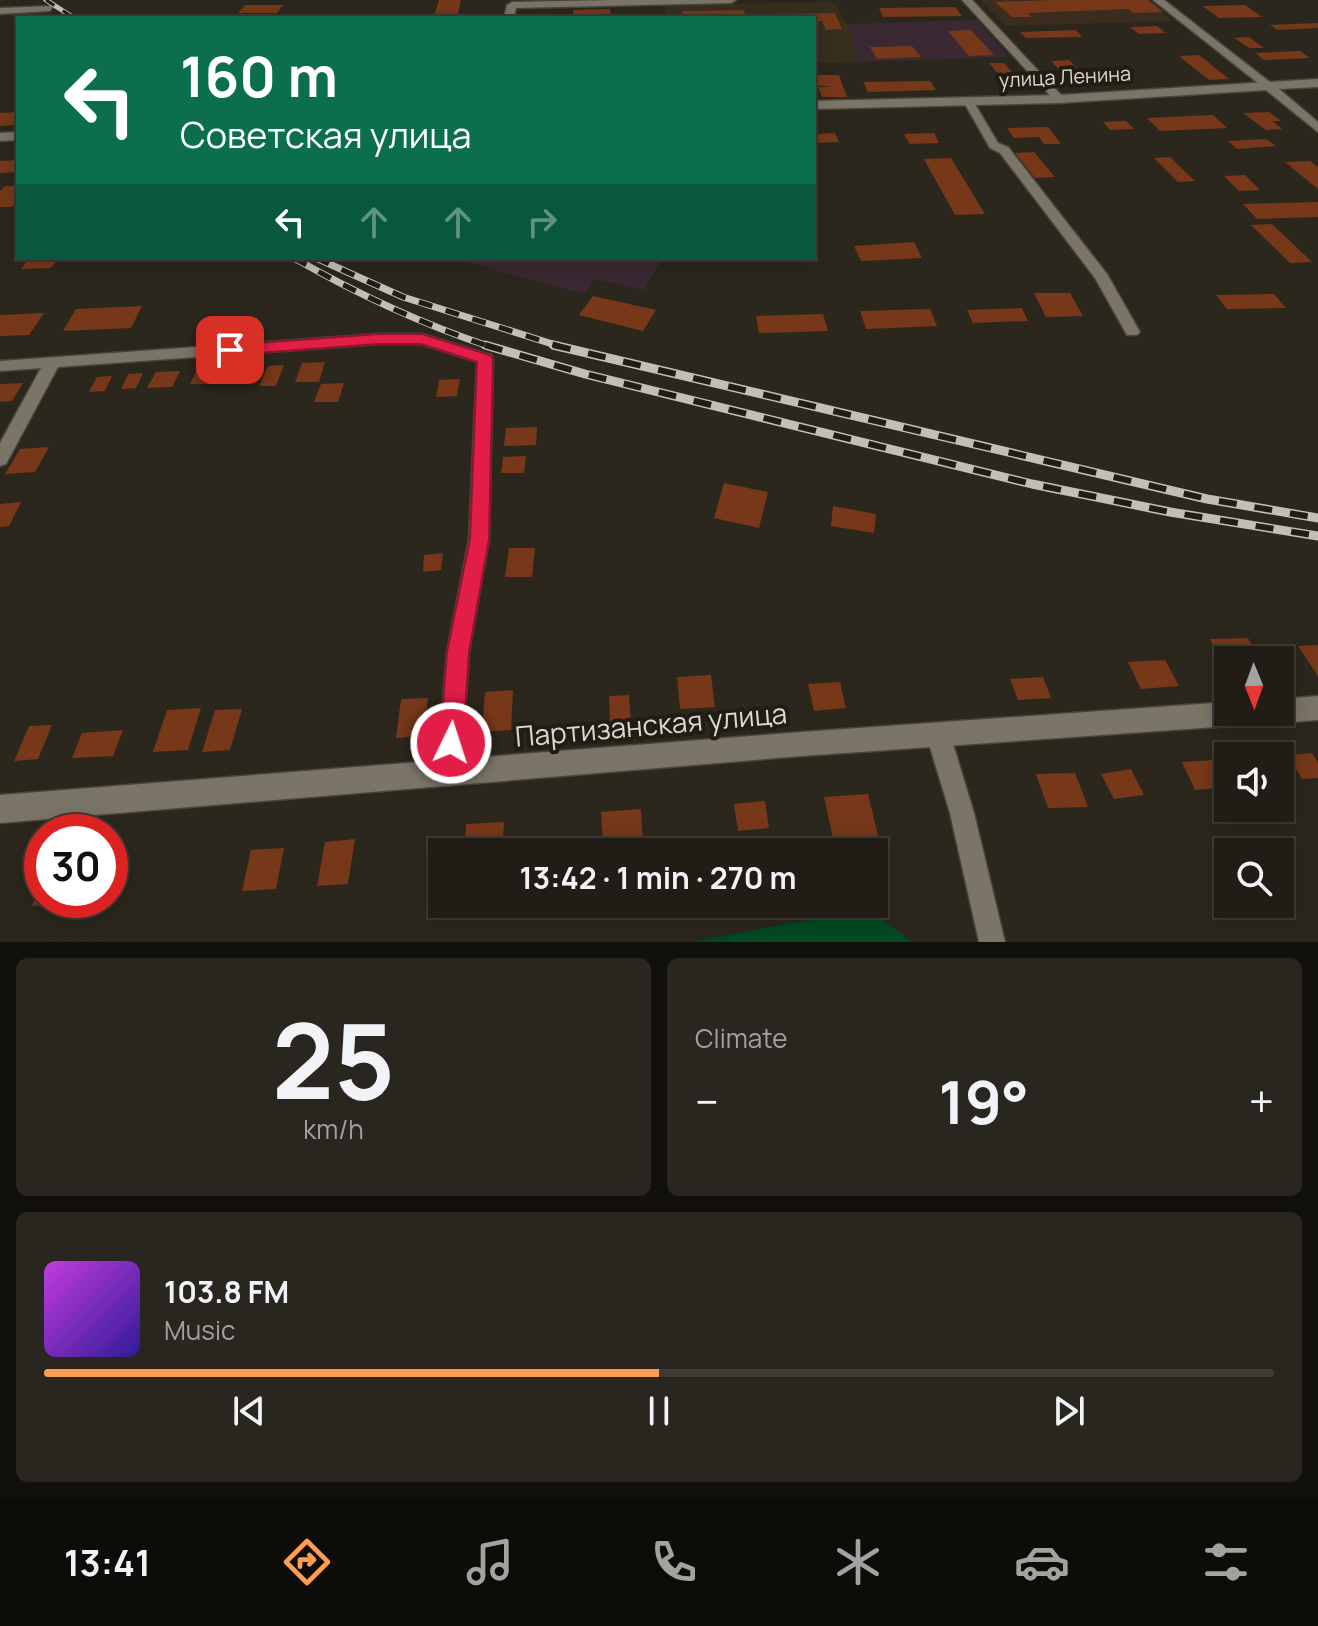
<!DOCTYPE html>
<html lang="en">
<head>
<meta charset="utf-8">
<style>
  :root { --surface:#211d16; --page:#29261f; --text:#f1f3f6; --muted:#a2a2a1; --line:#3e3b35; --accent:#fc9d52 }
  body { margin:0; font-family:Manrope,sans-serif; background:var(--page); color:var(--text); height:100vh; display:flex; flex-direction:column; font-size:30px; white-space:nowrap }
  * { box-sizing:border-box; margin:0 }
  p { font-size:26px; color:var(--muted) }
  .icon { flex:none; width:44px; height:44px; fill:none; stroke:currentColor; stroke-width:2; stroke-linecap:round; stroke-linejoin:round }
  .map { position:relative; height:942px; overflow:hidden }
  .details { display:flex; flex-direction:column; gap:16px; padding:16px; background:#12100c; flex:1 }
  .details>* { flex:none }
  .top-card { position:absolute; left:16px; top:16px; width:800px; height:244px; border-radius:0px; box-shadow:0 4px 20px #0003,0 0 0 2px var(--line); background:#0b6e4f; color:#fff; overflow:hidden }
  .needle { width:52px; rotate:179deg }
  .fabs { position:absolute; left:1214px; top:646px; display:grid; gap:16px }
  .fabs a { display:grid; place-items:center; width:80px; height:80px; border-radius:0px; background:var(--surface); box-shadow:0 4px 20px #0003,0 0 0 2px var(--line); font-size:40px }
  .speed { position:absolute; left:24px; top:814px; display:flex; gap:16px; font-size:40px; font-weight:700; text-align:center }
  .speed>* { display:grid; place-content:center; width:104px; height:104px; border-radius:50%; background:var(--surface); box-shadow:0 4px 20px #0003,0 0 0 2px var(--line); line-height:1 }
  .speed .limit { border:12px solid #d22; background:#fff; color:#111 }
  .pin { position:absolute; display:grid; place-items:center; width:68px; height:68px; color:#fff; margin:-34px; border-radius:16px; box-shadow:0 4px 12px #0006 }
  .me { position:absolute; width:88px; margin:-44px; rotate:4deg; stroke-linejoin:round; filter:drop-shadow(0 0 6px #0008) }
  .turn { display:flex; align-items:center; gap:28px; height:168px; padding:0 32px; font-size:36px }
  .turn .icon { width:104px; height:104px; stroke-width:2.5 }
  .turn b { display:block; font-size:56px; line-height:68px }
  .lanes { display:flex; align-items:center; height:76px; padding:0 32px; background:#0003; justify-content:center; gap:40px; direction:ltr }
  .lanes .off { opacity:.35 }
  .big { font-size:60px; font-weight:700; line-height:1.1 }
  .details .widget { flex:1; display:flex; flex-direction:column; justify-content:center; gap:12px; min-width:0; padding:0 28px; border-radius:12px; background:var(--page) }
  .details .dial { align-items:center; gap:0 }
  .dial b { font-size:104px; line-height:1 }
  .song { display:flex; align-items:center; gap:24px }
  .cover { width:96px; height:96px; border-radius:12px; background:linear-gradient(135deg,hsl(290 70% 55%),hsl(250 70% 35%)) }
  .played { height:8px; border-radius:4px; background:linear-gradient(90deg,var(--accent) 50%,var(--line) 50%) }
  .keys { display:flex; justify-content:space-around; direction:ltr }
  .heat { display:flex; justify-content:space-between; align-items:center; font-size:44px; direction:ltr }
  .details .tiles { flex:1; display:grid; gap:16px; grid-template-columns:1fr 1fr }
  .widget:last-child { grid-column:span 2 }
  .trip { position:absolute; left:428px; top:838px; width:460px; height:80px; border-radius:0px; background:var(--surface); box-shadow:0 4px 20px #0003,0 0 0 2px var(--line); font-weight:700; line-height:80px; text-align:center }
  .menu { display:flex; height:128px; justify-content:space-around; align-items:center; background:#0d0c09; color:var(--muted) }
  .menu .icon { width:56px; height:56px }
  .menu .current { color:var(--accent) }
  .menu b { font-size:36px; color:var(--text) }
  .map>svg:first-child { display:block }
  .commercial { fill:#3a2c1f }
  .industrial { fill:#3a2933 }
  .built { fill:#372f1e }
  .green { fill:#004a23 }
  .building { fill:#763819 }
  .lines { fill:none; stroke-linecap:round; stroke-linejoin:round }
  .street-casing { stroke:#48443c; stroke-width:3 }
  .secondary-casing { stroke:#48443c; stroke-width:3 }
  .street { fill:#7b7568; fill-rule:evenodd }
  .secondary { fill:#7b7568; fill-rule:evenodd }
  .rail-far2-casing { stroke:#c3bfb8; stroke-width:5 }
  .rail-far1-casing { stroke:#c3bfb8; stroke-width:7 }
  .rail-casing { stroke:#c3bfb8; stroke-width:9 }
  .rail-far2 { stroke:#221d13; stroke-width:3; stroke-dasharray:10; stroke-linecap:butt }
  .rail-far1 { stroke:#221d13; stroke-width:5; stroke-dasharray:14; stroke-linecap:butt }
  .rail { stroke:#221d13; stroke-width:6; stroke-dasharray:18; stroke-linecap:butt }
  .route { fill:#e11d48; stroke:#92132f; stroke-width:2 }
  .labels { text-anchor:middle; stroke-width:8; stroke-linejoin:round; paint-order:stroke }
  .far-street-label { font-size:20px; fill:#dbd7d1; stroke:#221d13 }
  .near-street-label { font-size:28px; fill:#dbd7d1; stroke:#221d13 }
</style>
</head>
<body>
<div class="map">
<svg width="1318" height="942" viewBox="0 0 1318 942">
  <rect width="100%" height="100%" fill="#2c271d"/>
  <polygon class="commercial" points="981,0 1150,0 1173,21 1005,26"/>
  <g class="industrial">
    <polygon points="977,20 1008,57 860,62 847,24"/>
    <polygon points="452,258 662,258 644,290 595,279 584,294"/>
  </g>
  <polygon class="built" points="834,2 847,24 860,62 814,63 814,18 665,18 665,5"/>
  <polygon class="green" points="874,913 912,942 692,942 795,922"/>
  <g class="building">
    <polygon points="439,0 461,0 457,18 433,18"/>
    <polygon points="1056,0 1148,0 1163,12 1133,13 1128,9 1028,13 1031,17 1012,17 995,2"/>
    <polygon points="245,5 283,5 277,13 238,13"/>
    <polygon points="1245,5 1262,17 1219,18 1203,6"/>
    <polygon points="955,7 962,16 883,17 879,8"/>
    <polygon points="610,9 611,17 573,18 573,10"/>
    <polygon points="744,10 746,18 683,18 682,11"/>
    <polygon points="835,13 842,29 826,30 822,21 814,21 814,18 776,18 774,14"/>
    <polygon points="1318,23 1318,28 1278,30 1270,25"/>
    <polygon points="1157,26 1166,33 1139,34 1130,27"/>
    <polygon points="971,30 994,55 969,56 948,31"/>
    <polygon points="1076,30 1082,37 1026,38 1020,32"/>
    <polygon points="1249,37 1264,48 1249,48 1234,38"/>
    <polygon points="912,46 921,57 877,59 870,47"/>
    <polygon points="1300,51 1310,58 1264,60 1255,53"/>
    <polygon points="1199,55 1229,79 1209,80 1179,56"/>
    <polygon points="1069,60 1094,85 1075,86 1051,61"/>
    <polygon points="989,63 1004,63 1025,87 1009,87"/>
    <polygon points="814,75 839,75 847,97 822,97 818,87 832,87 814,85"/>
    <polygon points="930,81 936,90 868,92 863,82"/>
    <polygon points="18,112 18,125 0,126 0,113"/>
    <polygon points="1269,112 1281,121 1272,121 1282,129 1266,130 1243,113"/>
    <polygon points="1213,115 1227,128 1160,131 1147,118"/>
    <polygon points="1126,121 1134,129 1110,130 1103,122"/>
    <polygon points="1048,127 1061,144 1044,144 1039,137 1014,138 1007,128"/>
    <polygon points="835,133 839,142 814,143 814,134"/>
    <polygon points="934,133 939,143 910,144 904,134"/>
    <polygon points="1266,139 1276,146 1237,149 1228,141"/>
    <polygon points="1034,152 1055,177 1035,178 1015,153"/>
    <polygon points="1170,157 1195,181 1178,182 1154,158"/>
    <polygon points="951,158 985,214 955,215 924,159"/>
    <polygon points="18,160 18,172 0,173 0,161"/>
    <polygon points="1310,161 1318,167 1318,189 1285,162"/>
    <polygon points="1245,175 1260,190 1239,191 1224,176"/>
    <polygon points="5,186 18,186 18,200 12,207 0,207 0,191"/>
    <polygon points="1318,202 1318,217 1257,219 1243,204"/>
    <polygon points="1272,224 1312,262 1290,263 1251,225"/>
    <polygon points="914,242 922,258 861,261 854,246"/>
    <polygon points="29,258 58,258 51,268 21,269"/>
    <polygon points="1034,293 1070,293 1083,316 1046,317"/>
    <polygon points="1274,294 1286,308 1227,309 1216,295"/>
    <polygon points="593,296 656,310 643,331 579,315"/>
    <polygon points="142,306 131,328 63,331 76,309"/>
    <polygon points="1022,308 1028,321 973,323 967,310"/>
    <polygon points="930,309 937,326 866,329 860,311"/>
    <polygon points="44,313 29,335 0,336 0,315"/>
    <polygon points="823,314 828,331 759,333 756,316"/>
    <polygon points="325,362 319,382 295,382 302,363"/>
    <polygon points="284,365 276,386 259,386 268,366"/>
    <polygon points="222,369 216,384 190,384 197,370"/>
    <polygon points="180,371 172,387 147,388 156,372"/>
    <polygon points="143,373 136,388 121,389 128,374"/>
    <polygon points="112,376 105,391 89,392 97,377"/>
    <polygon points="460,379 457,396 436,397 439,380"/>
    <polygon points="23,383 12,401 0,402 0,384"/>
    <polygon points="344,383 338,402 314,402 321,384"/>
    <polygon points="537,427 536,445 504,446 506,428"/>
    <polygon points="49,447 35,472 5,474 20,449"/>
    <polygon points="526,456 524,473 501,473 503,457"/>
    <polygon points="724,483 768,492 759,528 714,518"/>
    <polygon points="21,502 9,526 0,527 0,504"/>
    <polygon points="833,506 876,514 874,533 831,526"/>
    <polygon points="509,548 535,548 532,577 505,577"/>
    <polygon points="443,553 441,570 423,572 424,555"/>
    <polygon points="1248,638 1260,660 1228,660 1228,668 1225,668 1210,639"/>
    <polygon points="1318,645 1318,676 1298,646"/>
    <polygon points="1165,660 1179,686 1141,689 1128,662"/>
    <polygon points="711,675 715,707 680,709 677,677"/>
    <polygon points="1043,677 1051,698 1018,700 1010,679"/>
    <polygon points="840,682 846,708 814,711 808,684"/>
    <polygon points="513,690 511,730 482,732 485,692"/>
    <polygon points="629,695 631,722 610,723 609,696"/>
    <polygon points="428,698 424,736 396,738 401,699"/>
    <polygon points="201,708 188,750 153,752 167,710"/>
    <polygon points="242,709 230,750 202,752 215,710"/>
    <polygon points="52,725 38,759 14,761 29,726"/>
    <polygon points="123,730 113,756 72,758 82,733"/>
    <polygon points="1312,753 1318,763 1318,778 1302,779 1288,755"/>
    <polygon points="1215,760 1228,787 1195,790 1182,762"/>
    <polygon points="1131,769 1144,795 1114,799 1101,774"/>
    <polygon points="1075,773 1088,807 1048,808 1036,774"/>
    <polygon points="868,794 882,851 836,852 824,797"/>
    <polygon points="765,801 769,828 738,831 734,804"/>
    <polygon points="641,809 643,843 603,846 601,812"/>
    <polygon points="504,822 502,852 464,852 466,824"/>
    <polygon points="355,839 348,884 317,886 325,842"/>
    <polygon points="284,848 276,889 242,891 251,850"/>
    <polygon points="42,881 42,900 72,900 71,903 32,906"/>
  </g>
  <g class="lines">
    <defs>
      <g id="street">
        <polygon points="611,0 736,0 731,3 516,8 514,18 504,18 507,5 512,2"/>
        <polygon points="962,0 972,0 1063,97 1063,101 1055,101"/>
        <polygon points="1153,0 1164,0 1271,83 1271,87 1263,87"/>
        <polygon points="53,6 50,11 0,14 0,8"/>
        <polygon points="964,99 972,99 998,143 1008,147 1107,274 1140,332 1137,335 1127,335 1095,278 1000,153 990,148 963,101"/>
        <polygon points="379,334 422,334 491,355 493,359 489,539 469,652 461,774 457,782 449,786 441,782 437,774 447,652 469,539 477,362 421,344 379,344 58,367 6,464 0,466 0,443 41,368 0,371 0,361"/>
        <polygon points="938,723 946,726 950,734 974,813 1005,942 979,942 950,813 926,734 930,726"/>
      </g>
      <g id="secondary">
        <polygon points="1318,79 1318,87 1279,89 1318,122 1318,132 1266,90 1059,103 814,109 814,101 1059,95"/>
        <polygon points="18,132 18,140 0,141 0,133"/>
        <polygon points="1318,696 1318,720 1280,723 1270,716 1259,724 802,756 0,823 0,795 802,732 1228,702 1228,712 1280,712 1280,699"/>
      </g>
    </defs>
    <use href="#street" class="street-casing"/>
    <use href="#secondary" class="secondary-casing"/>
    <use href="#street" class="street"/>
    <use href="#secondary" class="secondary"/>
    <defs>
      <polyline id="rail-far2" points="46,0 74,18"/>
      <g id="rail-far1">
        <path d="M 294,258 C 357,294 422,324 491,347"/>
        <polyline points="316,258 403,297 562,347"/>
      </g>
      <g id="rail">
        <polyline points="485,345 585,374 1032,484 1170,512 1318,536"/>
        <polyline points="553,345 1207,499 1318,518"/>
      </g>
    </defs>
    <use href="#rail-far2" class="rail-far2-casing"/>
    <use href="#rail-far1" class="rail-far1-casing"/>
    <use href="#rail" class="rail-casing"/>
    <use href="#rail-far2" class="rail-far2"/>
    <use href="#rail-far1" class="rail-far1"/>
    <use href="#rail" class="rail"/>
  </g>
  <polygon class="route" points="379,334 422,334 490,355 493,359 489,539 469,652 463,743 460,751 451,754 443,751 440,743 447,652 470,539 477,362 421,344 379,344 230,355 222,350 230,345"/>
  <g class="labels">
    <g class="far-street-label">
      <text transform="translate(1065 77) rotate(-3)" y="7">улица Ленина</text>
    </g>
    <g class="near-street-label">
      <text transform="translate(651 725) rotate(-5)" y="10">Партизанская улица</text>
    </g>
  </g>
</svg>
<div class="fabs">
<a><svg class="needle" viewBox="-14 -14 28 28"><path d="M0-13l5 13h-10z" fill="#e53935"/><path d="M0 13l5-13h-10z" fill="#a2a2a1"/></svg></a>
<a><svg class="icon" aria-label="sound" viewBox="0 0 24 24"><path d="M4 9h4l5-4v14l-5-4H4zM17 9q2 3 0 6"/></svg></a>
<a><svg class="icon" aria-label="search" viewBox="0 0 24 24"><circle cx="10" cy="10" r="6"/><path d="M15 15l6 6"/></svg></a>
</div>
<div class="speed"><div class="limit">30</div></div>
<div class="pin" style="left:230px;top:350px;background:#d93025"><svg class="icon" aria-label="arrive" viewBox="0 0 24 24"><path d="M6 21V4h12l-3 4 3 4H6"/></svg></div>
<svg class="me" style="left:451px;top:743px" viewBox="-20 -20 40 40"><circle r="17" fill="#e11d48" stroke="#fff" stroke-width="3"/><path d="M0-11L8 9 0 5-8 9z" fill="#fff"/></svg>
<div class="trip">13:42 · 1 min · 270 m</div>
<div class="top-card">
<div class="turn"><svg class="icon" aria-label="left" viewBox="0 0 24 24"><path d="M17 20v-9H6M10 6l-5 5 5 5"/></svg><div><b>160 m</b>Советская улица</div></div>
<div class="lanes"><svg class="icon" aria-label="left" viewBox="0 0 24 24"><path d="M17 20v-9H6M10 6l-5 5 5 5"/></svg><svg class="icon off" aria-label="ahead" viewBox="0 0 24 24"><path d="M12 20V5M6 11l6-6 6 6"/></svg><svg class="icon off" aria-label="ahead" viewBox="0 0 24 24"><path d="M12 20V5M6 11l6-6 6 6"/></svg><svg class="icon off" aria-label="right" viewBox="0 0 24 24"><path d="M7 20v-9h11M14 6l5 5-5 5"/></svg></div>
</div>
</div>
<section class="details">
<div class="tiles">
<div class="widget dial"><b>25</b><p>km/h</p></div>
<div class="widget"><p>Climate</p>
<div class="heat"><a>−</a><b class="big">19°</b><a>+</a></div>
</div>
<div class="widget">
<div class="song"><i class="cover"></i><div><b>103.8 FM</b><p>Music</p></div></div>
<div class="played"></div>
<div class="keys"><svg class="icon" aria-label="previous" viewBox="0 0 24 24"><path d="M18 5L8 12l10 7zM5 5v14"/></svg><svg class="icon" aria-label="pause" viewBox="0 0 24 24"><path d="M8 5v14M16 5v14"/></svg><svg class="icon" aria-label="next" viewBox="0 0 24 24"><path d="M6 5l10 7-10 7zM19 5v14"/></svg></div>
</div>
</div>
</section>
<nav class="menu">
<b>13:41</b>
<svg class="icon current" aria-label="directions" viewBox="0 0 24 24"><path d="M12 3l9 9-9 9-9-9zM9 14v-3h6M13 9l2 2-2 2"/></svg>
<svg class="icon" aria-label="music" viewBox="0 0 24 24"><path d="M9 18V5l10-2v13"/><circle cx="6" cy="18" r="3"/><circle cx="16" cy="16" r="3"/></svg>
<svg class="icon" aria-label="phone" viewBox="0 0 24 24"><path d="M5 4h4l2 5-3 2q2 4 5 5l2-3 5 2v4C11 20 4 13 5 4z"/></svg>
<svg class="icon" aria-label="climate" viewBox="0 0 24 24"><path d="M12 3v18M4 7l16 10M4 17L20 7"/></svg>
<svg class="icon" aria-label="car" viewBox="0 0 24 24"><path d="M5 17H2v-5l4-1 3-4h7l3 4 3 1v5h-3M9 17h6M6 11h13"/><circle cx="7" cy="17" r="2"/><circle cx="17" cy="17" r="2"/></svg>
<svg class="icon" aria-label="filters" viewBox="0 0 24 24"><path d="M4 7h16M4 17h16"/><circle cx="9" cy="7" r="2"/><circle cx="15" cy="17" r="2"/></svg>
</nav>
</body>
</html>
